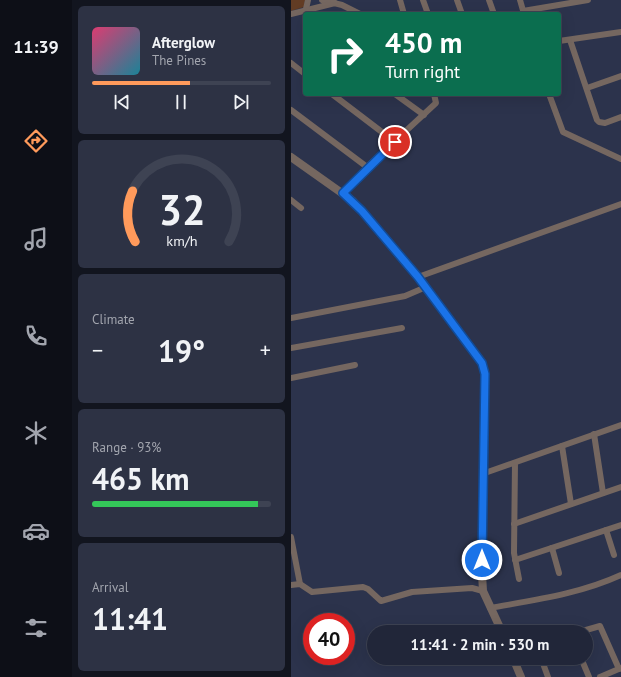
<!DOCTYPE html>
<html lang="en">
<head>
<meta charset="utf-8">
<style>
  :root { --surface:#212639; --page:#2d3244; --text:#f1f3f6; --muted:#a2a5ae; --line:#3e4353; --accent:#ff9a5b }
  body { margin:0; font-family:"PT Sans",sans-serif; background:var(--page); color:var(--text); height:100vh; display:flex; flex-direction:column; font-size:15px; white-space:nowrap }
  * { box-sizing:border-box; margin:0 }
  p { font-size:13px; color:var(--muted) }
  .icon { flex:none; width:22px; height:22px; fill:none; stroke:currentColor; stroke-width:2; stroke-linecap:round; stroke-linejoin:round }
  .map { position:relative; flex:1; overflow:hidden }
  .sheet { display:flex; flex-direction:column; gap:6px; padding:6px; background:#12151f; width:219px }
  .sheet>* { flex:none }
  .banner { position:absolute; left:12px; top:12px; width:258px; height:84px; border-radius:4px; box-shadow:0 4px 16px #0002,0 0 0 1px var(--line); background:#0b6e4f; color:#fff; overflow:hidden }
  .speed { position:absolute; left:12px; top:613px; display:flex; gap:8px; font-size:20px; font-weight:700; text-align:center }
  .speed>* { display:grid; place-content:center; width:52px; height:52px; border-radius:50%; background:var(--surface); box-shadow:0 4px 16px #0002,0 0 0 1px var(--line); line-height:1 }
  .speed .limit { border:6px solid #d22; background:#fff; color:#111 }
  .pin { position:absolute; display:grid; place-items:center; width:34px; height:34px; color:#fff; margin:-17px; border:2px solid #fff; border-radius:50%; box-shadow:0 1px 4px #0007 }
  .me { position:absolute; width:44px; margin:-22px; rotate:0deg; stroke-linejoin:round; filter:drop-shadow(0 0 3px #0008) }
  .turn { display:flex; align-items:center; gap:14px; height:84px; padding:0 16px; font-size:18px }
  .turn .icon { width:52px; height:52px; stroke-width:2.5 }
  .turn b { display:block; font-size:28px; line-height:34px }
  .big { font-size:30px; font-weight:700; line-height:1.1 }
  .sheet .tile { flex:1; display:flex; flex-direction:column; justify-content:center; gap:6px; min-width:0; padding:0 14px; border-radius:6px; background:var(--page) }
  .sheet .dial { align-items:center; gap:0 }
  .dial svg { height:104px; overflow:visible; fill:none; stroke:var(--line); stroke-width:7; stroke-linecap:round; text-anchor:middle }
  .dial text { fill:var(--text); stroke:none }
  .song { display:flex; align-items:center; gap:12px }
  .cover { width:48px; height:48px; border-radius:6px; background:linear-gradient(135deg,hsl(340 70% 55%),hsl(190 70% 35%)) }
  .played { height:4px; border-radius:2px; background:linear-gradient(90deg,var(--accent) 55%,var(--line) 55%) }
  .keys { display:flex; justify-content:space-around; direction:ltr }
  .heat { display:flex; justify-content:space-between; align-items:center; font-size:22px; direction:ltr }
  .charge { height:6px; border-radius:3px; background:linear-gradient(90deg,#34c759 93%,var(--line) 0) }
  .trip { position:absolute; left:76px; top:625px; width:226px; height:40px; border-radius:20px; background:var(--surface); box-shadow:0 4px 16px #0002,0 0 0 1px var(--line); font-weight:700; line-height:40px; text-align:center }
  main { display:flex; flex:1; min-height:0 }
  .menu { display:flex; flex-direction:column; width:72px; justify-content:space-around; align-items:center; background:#0d0f17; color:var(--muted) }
  .menu .icon { width:28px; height:28px }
  .menu .selected { color:var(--accent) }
  .menu b { font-size:18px; color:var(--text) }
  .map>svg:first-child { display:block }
  .green { fill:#623c24 }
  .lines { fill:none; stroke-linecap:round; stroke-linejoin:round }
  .minor { stroke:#756760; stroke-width:6 }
  .tertiary { stroke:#756760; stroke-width:8 }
  .route-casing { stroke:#114b97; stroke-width:10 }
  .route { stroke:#1a73e8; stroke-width:7 }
</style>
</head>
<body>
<main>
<nav class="menu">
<b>11:39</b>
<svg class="icon selected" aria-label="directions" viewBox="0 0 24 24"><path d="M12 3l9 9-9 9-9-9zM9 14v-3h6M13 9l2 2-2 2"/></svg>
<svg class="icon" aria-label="music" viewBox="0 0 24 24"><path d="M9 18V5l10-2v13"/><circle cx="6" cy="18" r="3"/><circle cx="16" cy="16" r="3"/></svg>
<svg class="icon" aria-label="phone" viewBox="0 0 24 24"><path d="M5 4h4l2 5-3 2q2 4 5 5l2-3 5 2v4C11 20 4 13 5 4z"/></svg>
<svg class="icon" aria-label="climate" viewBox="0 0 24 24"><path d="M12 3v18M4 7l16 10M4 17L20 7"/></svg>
<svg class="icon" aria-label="car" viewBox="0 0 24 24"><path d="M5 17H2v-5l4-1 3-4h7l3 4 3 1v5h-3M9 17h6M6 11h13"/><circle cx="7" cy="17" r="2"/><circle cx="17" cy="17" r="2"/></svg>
<svg class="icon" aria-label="filters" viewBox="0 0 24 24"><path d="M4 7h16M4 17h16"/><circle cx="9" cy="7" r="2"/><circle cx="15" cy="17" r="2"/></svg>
</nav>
<section class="sheet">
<div class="tile">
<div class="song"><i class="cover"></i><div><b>Afterglow</b><p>The Pines</p></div></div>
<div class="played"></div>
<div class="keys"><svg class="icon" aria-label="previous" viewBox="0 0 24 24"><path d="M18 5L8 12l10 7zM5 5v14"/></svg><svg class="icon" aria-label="pause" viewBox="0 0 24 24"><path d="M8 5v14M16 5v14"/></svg><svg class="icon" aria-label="next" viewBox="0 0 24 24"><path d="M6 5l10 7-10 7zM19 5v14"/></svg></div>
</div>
<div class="tile dial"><svg viewBox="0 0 100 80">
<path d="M14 69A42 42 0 1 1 86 69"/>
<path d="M14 69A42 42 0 0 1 12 30" stroke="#ff9a5b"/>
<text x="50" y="56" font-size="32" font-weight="700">32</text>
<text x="50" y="72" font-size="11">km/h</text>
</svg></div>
<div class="tile"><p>Climate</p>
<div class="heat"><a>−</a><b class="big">19°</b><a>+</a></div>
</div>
<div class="tile"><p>Range · 93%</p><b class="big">465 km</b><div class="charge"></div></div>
<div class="tile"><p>Arrival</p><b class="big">11:41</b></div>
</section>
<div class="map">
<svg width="330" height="677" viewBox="0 0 330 677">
  <rect width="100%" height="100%" fill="#2c334c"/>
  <polygon class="green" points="0,0 14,0 13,7 0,11"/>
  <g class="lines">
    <g class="minor">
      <polyline points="31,0 51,5 69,14"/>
      <polyline points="109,0 113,14"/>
      <polyline points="132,0 137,14"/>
      <polyline points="166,0 171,14"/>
      <polyline points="198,0 203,14"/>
      <polyline points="229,0 233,14"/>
      <polyline points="15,9 17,0"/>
      <polyline points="232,11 297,0"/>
      <polyline points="0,14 44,3"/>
      <polyline points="279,40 306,120 308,122 314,123 330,117"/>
      <polyline points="268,41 330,32"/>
      <polyline points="0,63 14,74"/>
      <polyline points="296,88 330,76"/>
      <polyline points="41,94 104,142"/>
      <polyline points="104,94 133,115"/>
      <polyline points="258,94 272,132 330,159"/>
      <polyline points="0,110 76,167"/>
      <polyline points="52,193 76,167 145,103 143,94"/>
      <polyline points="0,200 10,208"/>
      <polyline points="127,277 330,204"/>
      <polyline points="0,318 114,296 135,287"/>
      <polyline points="0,348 111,328"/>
      <polyline points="0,378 64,365"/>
      <polyline points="303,434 312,493"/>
      <polyline points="271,446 280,504"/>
      <polyline points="224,463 223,553 228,579"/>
      <polyline points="191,474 330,425"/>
      <polyline points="223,524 330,487"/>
      <polyline points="315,530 323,555"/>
      <polyline points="0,537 9,584"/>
      <polyline points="261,548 268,573"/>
      <polyline points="224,560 330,525"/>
      <polyline points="0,585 9,584 21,592 72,587 77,589 90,601 121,592 181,588 192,591"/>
      <path d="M 199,608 C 243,600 289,594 330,575"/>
      <polyline points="288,632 309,626 328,669"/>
      <polyline points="250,658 257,677"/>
      <polyline points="290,658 298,677"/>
      <polyline points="309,677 330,668"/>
    </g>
    <g class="tertiary">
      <polyline points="0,157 62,201 127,277 191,363 194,374 191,574 192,591 211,632"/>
      <polyline points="222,658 230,677"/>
    </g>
  </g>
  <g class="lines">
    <defs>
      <polyline id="route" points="104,142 52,193 71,211 127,277 191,363 194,374 191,560"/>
    </defs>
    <use href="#route" class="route-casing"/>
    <use href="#route" class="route"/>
  </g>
</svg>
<div class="speed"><div class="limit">40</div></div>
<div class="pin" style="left:104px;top:142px;background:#d93025"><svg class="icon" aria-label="arrive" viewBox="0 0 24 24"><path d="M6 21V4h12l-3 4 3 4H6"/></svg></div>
<svg class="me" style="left:191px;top:560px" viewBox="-20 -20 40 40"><circle r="17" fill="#1a73e8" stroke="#fff" stroke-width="3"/><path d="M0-11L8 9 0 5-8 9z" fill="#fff"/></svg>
<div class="trip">11:41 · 2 min · 530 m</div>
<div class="banner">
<div class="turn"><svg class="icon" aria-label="right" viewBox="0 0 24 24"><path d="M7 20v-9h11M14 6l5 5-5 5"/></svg><div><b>450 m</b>Turn right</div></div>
</div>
</div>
</main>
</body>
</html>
